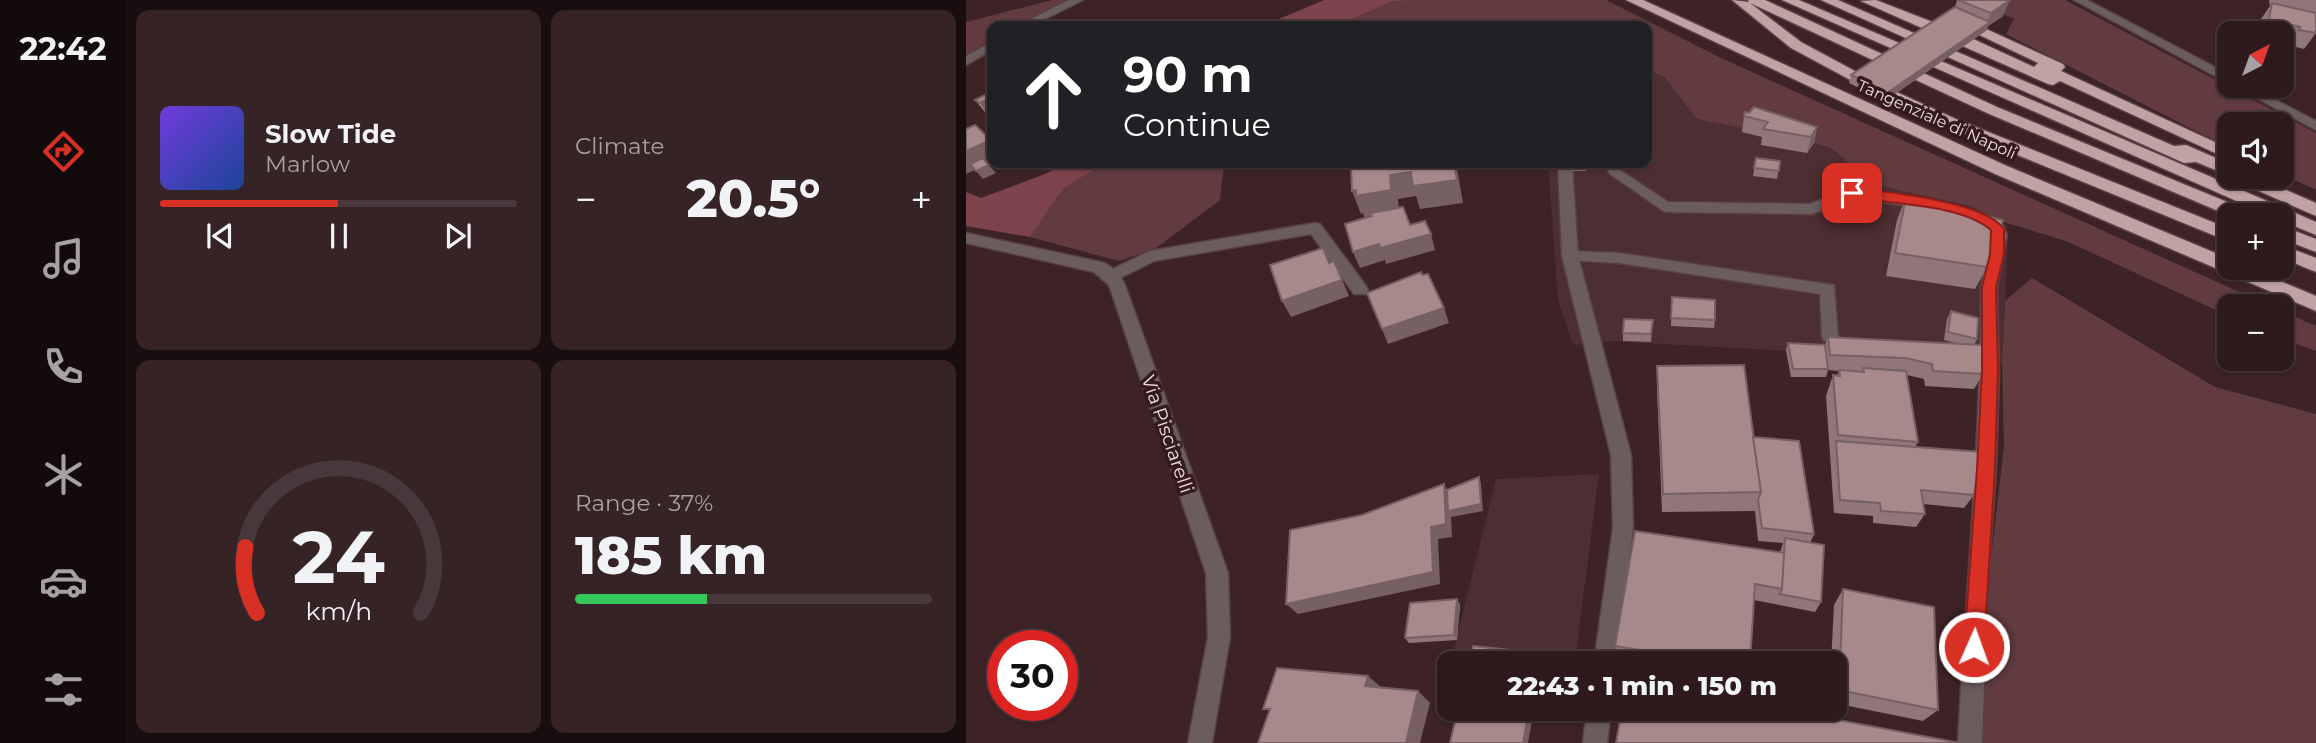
<!DOCTYPE html>
<html lang="en">
<head>
<meta charset="utf-8">
<style>
  :root { --surface:#2e1a1c; --page:#362325; --text:#f1f3f6; --muted:#a7a1a3; --line:#49383b; --accent:#d93025 }
  body { margin:0; font-family:Montserrat,sans-serif; background:var(--page); color:var(--text); height:100vh; display:flex; flex-direction:column; font-size:26px; white-space:nowrap }
  * { box-sizing:border-box; margin:0 }
  p { font-size:23px; color:var(--muted) }
  .icon { flex:none; width:38px; height:38px; fill:none; stroke:currentColor; stroke-width:2; stroke-linecap:round; stroke-linejoin:round }
  .map { position:relative; flex:1; overflow:hidden }
  .panel { display:flex; flex-direction:column; gap:10px; padding:10px; background:#190e0f; width:840px }
  .panel>* { flex:none }
  .hud { position:absolute; left:21px; top:21px; width:665px; height:147px; border-radius:14px; box-shadow:0 2px 5px #0004,0 0 0 2px var(--line); background:#202124; color:#fff; overflow:hidden }
  .needle { width:46px; rotate:41deg }
  .tools { position:absolute; left:1251px; top:21px; display:grid; gap:14px }
  .tools a { display:grid; place-items:center; width:77px; height:77px; border-radius:14px; background:var(--surface); box-shadow:0 2px 5px #0004,0 0 0 2px var(--line); font-size:35px }
  .speed { position:absolute; left:21px; top:630px; display:flex; gap:14px; font-size:35px; font-weight:700; text-align:center }
  .speed>* { display:grid; place-content:center; width:91px; height:91px; border-radius:50%; background:var(--surface); box-shadow:0 2px 5px #0004,0 0 0 2px var(--line); line-height:1 }
  .speed .limit { border:10px solid #d22; background:#fff; color:#111 }
  .pin { position:absolute; display:grid; place-items:center; width:60px; height:60px; color:#fff; margin:-30px; border-radius:14px; box-shadow:0 4px 10px #0006 }
  .me { position:absolute; width:77px; margin:-38px; rotate:2deg; stroke-linejoin:round; filter:drop-shadow(0 0 5px #0008) }
  .turn { display:flex; align-items:center; gap:24px; height:147px; padding:0 21px; font-size:32px }
  .turn .icon { width:91px; height:91px; stroke-width:2.5 }
  .turn b { display:block; font-size:49px; line-height:60px }
  .big { font-size:52px; font-weight:800; line-height:1.1 }
  .panel .card { flex:1; display:flex; flex-direction:column; justify-content:center; gap:10px; min-width:0; padding:0 24px; border-radius:14px; background:var(--page) }
  .panel .dial { align-items:center; gap:0 }
  .dial svg { height:182px; overflow:visible; fill:none; stroke:var(--line); stroke-width:7; stroke-linecap:round; text-anchor:middle }
  .dial text { fill:var(--text); stroke:none }
  .song { display:flex; align-items:center; gap:21px }
  .cover { width:84px; height:84px; border-radius:10px; background:linear-gradient(135deg,hsl(260 70% 55%),hsl(220 70% 35%)) }
  .played { height:7px; border-radius:4px; background:linear-gradient(90deg,var(--accent) 50%,var(--line) 50%) }
  .keys { display:flex; justify-content:space-around; direction:ltr }
  .heat { display:flex; justify-content:space-between; align-items:center; font-size:38px; direction:ltr }
  .charge { height:10px; border-radius:5px; background:linear-gradient(90deg,#34c759 37%,var(--line) 0) }
  .panel .tiles { flex:1; display:grid; gap:10px; grid-template-columns:repeat(2,1fr) }
  .trip { position:absolute; left:471px; top:651px; width:410px; height:70px; border-radius:14px; background:var(--surface); box-shadow:0 2px 5px #0004,0 0 0 2px var(--line); font-weight:800; line-height:70px; text-align:center }
  main { display:flex; flex:1; min-height:0 }
  .menu { display:flex; flex-direction:column; width:126px; justify-content:space-around; align-items:center; background:#120a0b; color:var(--muted) }
  .menu .icon { width:49px; height:49px }
  .menu .selected { color:var(--accent) }
  .menu b { font-size:32px; color:var(--text) }
  .map>svg:first-child { display:block }
  .built { fill:#4d2e32 }
  .green { fill:#613b3f }
  .forest { fill:#7d444c }
  .lines { fill:none; stroke-linecap:round; stroke-linejoin:round }
  .service-casing { stroke:#594143; stroke-width:3 }
  .minor-casing { stroke:#594143; stroke-width:3 }
  .motorway-casing { stroke:#594143; stroke-width:3 }
  .service { fill:#6b5d5e; fill-rule:evenodd }
  .minor { fill:#6b5d5e; fill-rule:evenodd }
  .motorway { fill:#c1a1a4; fill-rule:evenodd }
  .wall { fill:#907678 }
  .shaded-wall { fill:#766061 }
  .building { fill:#a8898b; stroke:#766061; stroke-width:2 }
  .route { fill:#d93025; stroke:#8d1f18; stroke-width:2 }
  .labels { text-anchor:middle; stroke-width:7; stroke-linejoin:round; paint-order:stroke }
  .far-street-label { font-size:16px; fill:#eddcdd; stroke:#321a1d }
  .street-label { font-size:19px; fill:#eddcdd; stroke:#321a1d }
</style>
</head>
<body>
<main>
<nav class="menu">
<b>22:42</b>
<svg class="icon selected" aria-label="directions" viewBox="0 0 24 24"><path d="M12 3l9 9-9 9-9-9zM9 14v-3h6M13 9l2 2-2 2"/></svg>
<svg class="icon" aria-label="music" viewBox="0 0 24 24"><path d="M9 18V5l10-2v13"/><circle cx="6" cy="18" r="3"/><circle cx="16" cy="16" r="3"/></svg>
<svg class="icon" aria-label="phone" viewBox="0 0 24 24"><path d="M5 4h4l2 5-3 2q2 4 5 5l2-3 5 2v4C11 20 4 13 5 4z"/></svg>
<svg class="icon" aria-label="climate" viewBox="0 0 24 24"><path d="M12 3v18M4 7l16 10M4 17L20 7"/></svg>
<svg class="icon" aria-label="car" viewBox="0 0 24 24"><path d="M5 17H2v-5l4-1 3-4h7l3 4 3 1v5h-3M9 17h6M6 11h13"/><circle cx="7" cy="17" r="2"/><circle cx="17" cy="17" r="2"/></svg>
<svg class="icon" aria-label="filters" viewBox="0 0 24 24"><path d="M4 7h16M4 17h16"/><circle cx="9" cy="7" r="2"/><circle cx="15" cy="17" r="2"/></svg>
</nav>
<section class="panel">
<div class="tiles">
<div class="card">
<div class="song"><i class="cover"></i><div><b>Slow Tide</b><p>Marlow</p></div></div>
<div class="played"></div>
<div class="keys"><svg class="icon" aria-label="previous" viewBox="0 0 24 24"><path d="M18 5L8 12l10 7zM5 5v14"/></svg><svg class="icon" aria-label="pause" viewBox="0 0 24 24"><path d="M8 5v14M16 5v14"/></svg><svg class="icon" aria-label="next" viewBox="0 0 24 24"><path d="M6 5l10 7-10 7zM19 5v14"/></svg></div>
</div>
<div class="card"><p>Climate</p>
<div class="heat"><a>−</a><b class="big">20.5°</b><a>+</a></div>
</div>
<div class="card dial"><svg viewBox="0 0 100 80">
<path d="M14 69A42 42 0 1 1 86 69"/>
<path d="M14 69A42 42 0 0 1 9 40" stroke="#d93025"/>
<text x="50" y="56" font-size="32" font-weight="700">24</text>
<text x="50" y="72" font-size="11">km/h</text>
</svg></div>
<div class="card"><p>Range · 37%</p><b class="big">185 km</b><div class="charge"></div></div>
</div>
</section>
<div class="map">
<svg width="1350" height="743" viewBox="0 0 1350 743">
  <rect width="100%" height="100%" fill="#3d2326"/>
  <g class="built">
    <polygon points="681,69 699,78 731,119 786,123 867,149 905,184 1004,206 1031,220 1042,236 1036,363 644,341 607,345 592,300 582,163 681,163"/>
    <polygon points="633,474 609,661 576,663 487,652 530,479"/>
  </g>
  <g class="green">
    <polygon points="87,0 104,0 50,26 26,26 26,40 0,56 0,22"/>
    <polygon points="473,0 640,0 755,58 1304,306 1264,306 1263,316 1100,241 1031,220 1004,206 905,184 867,149 786,123 781,129 731,119 699,78 681,69 681,26 371,26 427,1"/>
    <polygon points="1007,0 1099,0 1350,133 1350,190 1316,174 1316,124 1264,124 1263,148 1040,34 1048,19"/>
    <polygon points="138,163 258,163 254,200 189,249 153,261 64,237 97,189"/>
    <polygon points="1066,278 1249,387 1350,414 1350,743 1016,743 1020,601 1038,447 1036,363 1039,301"/>
    <polygon points="1316,311 1350,326 1350,351 1316,339"/>
  </g>
  <g class="forest">
    <polygon points="358,0 473,0 427,1 371,26 296,26"/>
    <polygon points="100,163 138,163 97,189 64,237 0,226 0,192 15,198 79,174"/>
  </g>
  <g class="lines">
    <defs>
      <g id="service">
        <polygon points="649,167 702,202 844,204 886,188 963,199 970,204 963,209 887,198 846,214 699,212 644,174 642,171"/>
        <polygon points="1017,214 1037,225 1041,235 1031,287 1023,293 1015,287 1025,231 1010,219"/>
        <polygon points="349,223 354,224 400,286 402,290 400,294 388,294 345,234 188,261 146,282 138,276 140,272 184,251"/>
        <polygon points="604,251 653,253 868,285 872,336 870,341 858,341 856,336 854,294 653,263 599,260 596,256"/>
      </g>
      <g id="minor">
        <polygon points="103,0 117,0 65,26 51,26"/>
        <polygon points="1108,0 1121,0 1264,75 1264,84"/>
        <polygon points="26,42 26,50 0,65 0,56"/>
        <polygon points="1268,86 1283,86 1350,121 1350,130"/>
        <polygon points="592,163 606,163 612,256 665,455 667,528 650,663 628,663 647,528 645,455 596,256"/>
        <polygon points="0,233 139,263 152,272 159,285 262,573 264,637 246,743 222,743 242,637 240,573 143,285 128,272 0,243"/>
        <path d="M 1023,281 L 1031,287 L 1033,370 L 1030,469 L 1021,598 L 1016,743 L 992,743 C 1000,591 1015,439 1015,287 Z"/>
        <polygon points="621,709 645,709 641,743 617,743"/>
      </g>
      <g id="motorway">
        <polygon points="660,0 677,0 1041,166 1264,259 1264,268 1283,268 1350,296 1350,311 1029,174"/>
        <polygon points="766,0 783,2 782,0 799,0 1031,107 1283,211 1286,215 1264,216 1021,113 784,3 835,42 913,84 990,119 1264,229 1264,242 978,125 903,90 825,48"/>
        <polygon points="816,0 833,0 1350,222 1350,235 1316,221 1316,215 1302,215"/>
        <polygon points="855,0 872,0 1208,146 1220,145 1264,164 1264,176 1230,162 1218,163"/>
        <polygon points="910,0 992,32 1068,67 1072,63 984,21 991,17 996,18 1097,64 1099,67 1095,71 1264,149 1264,160 1094,81 1087,85 1082,84 895,1"/>
        <polygon points="1268,177 1290,177 1350,203 1350,216 1270,181"/>
        <polygon points="1316,226 1350,239 1350,252 1316,239"/>
        <polygon points="1316,245 1350,258 1350,272 1316,258"/>
      </g>
    </defs>
    <use href="#service" class="service-casing"/>
    <use href="#minor" class="minor-casing"/>
    <use href="#motorway" class="motorway-casing"/>
    <use href="#service" class="service"/>
    <use href="#minor" class="minor"/>
    <use href="#motorway" class="motorway"/>
  </g>
  <g class="wall">
    <polygon points="991,0 1037,16 1022,26 1021,30 919,101 883,83 885,75 989,7"/>
    <polygon points="1303,0 1350,0 1350,33 1338,49 1322,45 1322,42 1316,41 1316,33 1292,33 1295,19 1304,6"/>
    <polygon points="26,87 26,119 22,116 9,100 24,93 21,89"/>
    <polygon points="778,116 851,127 848,143 841,153 795,145 796,137 776,132"/>
    <polygon points="790,158 814,161 811,179 787,176"/>
    <polygon points="605,163 621,163 620,171 606,171"/>
    <polygon points="940,197 1021,267 1009,289 920,276 931,220"/>
    <polygon points="706,297 749,320 748,328 705,326"/>
    <polygon points="985,311 1011,339 1008,345 1017,374 1008,389 959,386 958,379 941,375 952,442 949,447 1008,495 998,508 957,504 959,514 950,527 907,523 907,516 868,513 860,396 867,375 871,376 873,371 862,370 860,377 825,377 820,350 822,343 859,345 862,337 993,344 978,340 981,319"/>
    <polygon points="686,328 685,342 657,341 657,333"/>
    <polygon points="691,366 787,437 848,534 844,543 855,602 849,612 788,600 784,663 673,663 651,660 649,646 814,552 817,543 792,541 789,511 696,512 691,388"/>
    <polygon points="877,589 972,710 957,721 868,703 868,663 865,663 868,605"/>
    <polygon points="491,599 494,605 491,640 443,643 439,638"/>
  </g>
  <g class="shaded-wall">
    <polygon points="1044,0 1037,16 1022,26 1021,30 919,101 921,93 1020,24 1025,13"/>
    <polygon points="26,97 26,119 14,103"/>
    <polygon points="851,127 848,143 841,153 845,137"/>
    <polygon points="25,140 26,142 26,162 0,174 0,151"/>
    <polygon points="490,163 497,203 454,209 450,196 432,199 433,213 399,219 397,213 395,214 386,191 424,175"/>
    <polygon points="23,165 30,173 17,179 10,171"/>
    <polygon points="465,234 469,250 420,264 419,260 394,268 387,252 413,244"/>
    <polygon points="368,261 383,296 325,317 316,301"/>
    <polygon points="478,308 483,323 422,344 416,329"/>
    <polygon points="513,477 515,484 517,511 485,517 486,537 472,539 474,584 332,614 320,604 465,527 478,484 484,497"/>
    <polygon points="491,599 494,605 491,640 488,635"/>
    <polygon points="573,653 576,663 571,663"/>
    <polygon points="402,676 416,688 399,686"/>
    <polygon points="452,691 464,703 454,743 440,743"/>
    <polygon points="563,709 568,709 562,743 557,743"/>
  </g>
  <g class="building">
    <polygon points="992,0 1044,0 1025,13"/>
    <polygon points="1306,3 1350,13 1350,33 1333,30 1334,27 1303,19"/>
    <polygon points="989,7 1024,22 921,93 885,75"/>
    <polygon points="26,87 26,97 14,103 9,100 25,92 21,89"/>
    <polygon points="788,107 851,127 845,137 797,129 802,122 778,116 779,112 783,113"/>
    <polygon points="9,125 25,140 0,151 0,129"/>
    <polygon points="17,158 23,165 10,171 4,164"/>
    <polygon points="790,158 814,161 813,171 788,168"/>
    <polygon points="389,163 488,163 491,180 447,186 445,172 424,175 425,190 390,196 390,190 386,191 385,167 389,166"/>
    <polygon points="940,197 1037,220 1021,267 929,253"/>
    <polygon points="437,207 444,225 459,221 465,234 414,248 413,244 387,252 379,224 406,216 405,213"/>
    <polygon points="357,248 363,263 368,261 376,280 316,301 304,265"/>
    <polygon points="455,272 456,275 462,274 478,308 416,329 401,293"/>
    <polygon points="706,297 749,300 749,320 705,318"/>
    <polygon points="985,311 1012,318 1011,339 982,332"/>
    <polygon points="658,319 687,320 685,334 657,333"/>
    <polygon points="862,337 1016,345 1017,374 967,371 966,364 939,358 864,355"/>
    <polygon points="822,343 859,345 862,369 827,369"/>
    <polygon points="778,365 795,492 697,494 691,366"/>
    <polygon points="897,368 940,371 952,442 872,435 867,375 874,376 873,370 898,372"/>
    <polygon points="787,437 833,441 848,534 796,528 792,500 795,492"/>
    <polygon points="870,441 1016,452 1008,495 955,490 959,514 915,511 914,503 874,500"/>
    <polygon points="513,477 515,504 482,511 481,490"/>
    <polygon points="478,484 480,524 465,527 467,572 320,604 324,530 396,515"/>
    <polygon points="669,531 819,553 816,589 789,584 784,663 756,663 649,646"/>
    <polygon points="819,538 858,545 855,602 814,594 816,589"/>
    <polygon points="877,589 968,607 972,710 873,690"/>
    <polygon points="491,599 488,635 439,638 444,603"/>
    <polygon points="507,646 573,653 571,663 503,663"/>
    <polygon points="311,668 402,676 399,686 452,691 440,743 292,743 304,709 297,709"/>
    <polygon points="492,709 563,709 557,743 484,743"/>
    <polygon points="656,709 814,709 994,743 650,743"/>
  </g>
  <path class="route" d="M 886,188 C 921,192 1018,201 1038,229 L 1038,254 L 1030,287 L 1032,370 L 1029,469 L 1018,647 L 1015,654 L 1008,657 L 1001,654 L 998,647 L 1011,469 L 1016,370 L 1016,287 L 1024,254 L 1025,230 C 994,203 921,205 882,196 L 882,190 Z"/>
  <g class="labels">
    <g class="far-street-label">
      <text transform="translate(971 119) rotate(24)" y="6">Tangenziale di Napoli</text>
    </g>
    <g class="street-label">
      <text transform="translate(202 434) rotate(71)" y="7">Via Pisciarelli</text>
    </g>
  </g>
</svg>
<div class="tools">
<a><svg class="needle" viewBox="-14 -14 28 28"><path d="M0-13l5 13h-10z" fill="#e53935"/><path d="M0 13l5-13h-10z" fill="#a7a1a3"/></svg></a>
<a><svg class="icon" aria-label="sound" viewBox="0 0 24 24"><path d="M4 9h4l5-4v14l-5-4H4zM17 9q2 3 0 6"/></svg></a>
<a>+</a>
<a>−</a>
</div>
<div class="speed"><div class="limit">30</div></div>
<div class="pin" style="left:886px;top:193px;background:#d93025"><svg class="icon" aria-label="arrive" viewBox="0 0 24 24"><path d="M6 21V4h12l-3 4 3 4H6"/></svg></div>
<svg class="me" style="left:1008px;top:647px" viewBox="-20 -20 40 40"><circle r="17" fill="#d93025" stroke="#fff" stroke-width="3"/><path d="M0-11L8 9 0 5-8 9z" fill="#fff"/></svg>
<div class="trip">22:43 · 1 min · 150 m</div>
<div class="hud">
<div class="turn"><svg class="icon" aria-label="ahead" viewBox="0 0 24 24"><path d="M12 20V5M6 11l6-6 6 6"/></svg><div><b>90 m</b>Continue</div></div>
</div>
</div>
</main>
</body>
</html>
